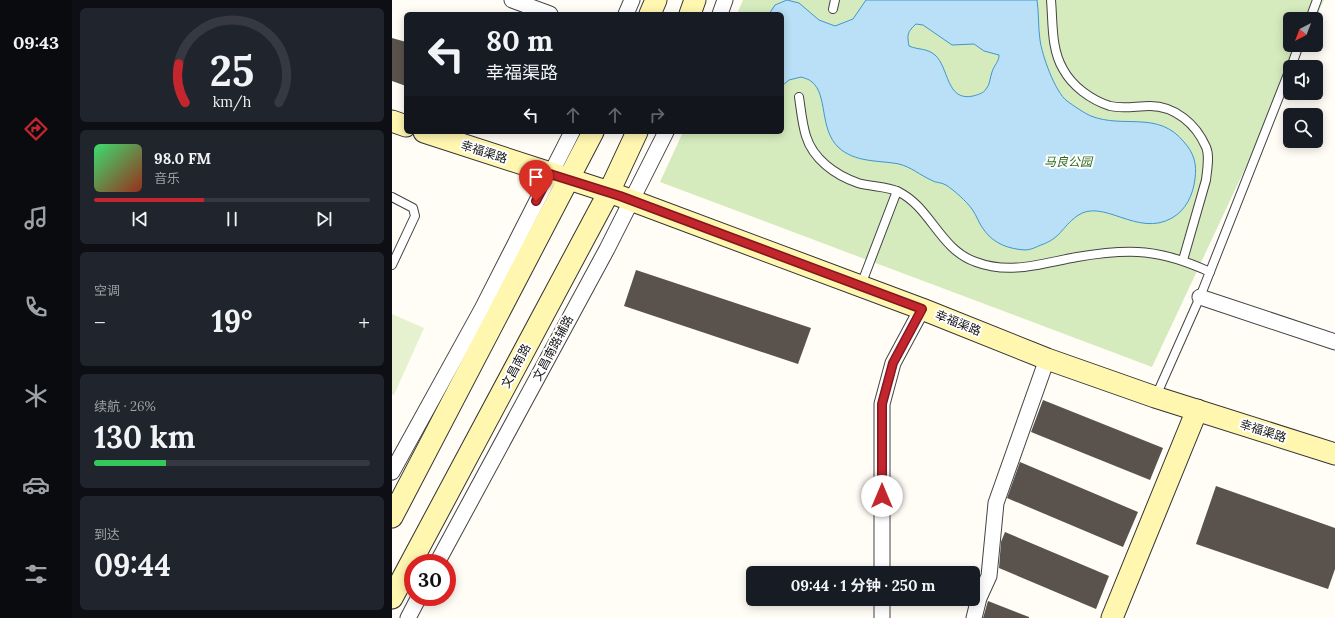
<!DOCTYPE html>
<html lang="zh">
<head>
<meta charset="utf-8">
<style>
  :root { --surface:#171b24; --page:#20242c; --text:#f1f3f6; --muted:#9ea1a6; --line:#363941; --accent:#c4262e }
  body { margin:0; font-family:Lora,"Noto Sans SC",serif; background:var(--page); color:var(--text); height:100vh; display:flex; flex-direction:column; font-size:15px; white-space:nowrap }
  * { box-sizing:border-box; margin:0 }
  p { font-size:13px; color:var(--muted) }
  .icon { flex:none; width:22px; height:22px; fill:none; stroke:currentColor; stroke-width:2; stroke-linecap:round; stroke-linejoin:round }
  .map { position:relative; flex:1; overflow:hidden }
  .sheet { display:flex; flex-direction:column; gap:8px; padding:8px; background:#0d0f14; width:320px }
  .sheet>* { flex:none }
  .banner { position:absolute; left:12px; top:12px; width:380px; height:122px; border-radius:6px; box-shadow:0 2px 10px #0003; background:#171b24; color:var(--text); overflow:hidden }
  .needle { width:26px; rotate:222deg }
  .tools { position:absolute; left:891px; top:12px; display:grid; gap:8px }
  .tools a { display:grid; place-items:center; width:40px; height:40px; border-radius:6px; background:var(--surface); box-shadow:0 2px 10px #0003; font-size:20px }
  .speed { position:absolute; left:12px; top:554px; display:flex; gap:8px; font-size:20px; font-weight:700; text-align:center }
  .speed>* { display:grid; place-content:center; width:52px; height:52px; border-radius:50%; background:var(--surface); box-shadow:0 2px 10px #0003; line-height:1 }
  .speed .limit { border:6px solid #d22; background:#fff; color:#111 }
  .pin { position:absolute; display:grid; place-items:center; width:34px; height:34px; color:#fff; margin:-41px -17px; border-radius:50% 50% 50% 0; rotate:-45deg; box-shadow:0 0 4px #0007 }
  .pin .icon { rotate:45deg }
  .me { position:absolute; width:44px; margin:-22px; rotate:0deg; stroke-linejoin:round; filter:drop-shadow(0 0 3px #0008) }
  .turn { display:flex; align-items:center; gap:14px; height:84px; padding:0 16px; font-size:18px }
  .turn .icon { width:52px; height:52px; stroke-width:2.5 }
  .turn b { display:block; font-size:28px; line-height:34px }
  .lanes { display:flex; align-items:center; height:38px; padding:0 16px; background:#0003; justify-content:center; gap:20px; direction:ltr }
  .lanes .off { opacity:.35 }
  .big { font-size:30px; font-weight:700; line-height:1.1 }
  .sheet .tile { flex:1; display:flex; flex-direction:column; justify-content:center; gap:6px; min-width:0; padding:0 14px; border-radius:6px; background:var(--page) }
  .sheet .dial { align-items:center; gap:0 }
  .dial svg { height:104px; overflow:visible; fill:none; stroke:var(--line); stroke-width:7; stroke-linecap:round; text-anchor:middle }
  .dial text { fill:var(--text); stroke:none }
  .song { display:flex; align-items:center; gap:12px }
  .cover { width:48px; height:48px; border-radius:6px; background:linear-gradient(135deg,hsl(140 70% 55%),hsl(10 70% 35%)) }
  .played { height:4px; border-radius:2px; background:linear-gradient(90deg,var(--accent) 40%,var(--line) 40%) }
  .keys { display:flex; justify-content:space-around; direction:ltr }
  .heat { display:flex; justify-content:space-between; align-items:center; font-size:22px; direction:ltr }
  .charge { height:6px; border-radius:3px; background:linear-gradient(90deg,#34c759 26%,var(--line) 0) }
  .trip { position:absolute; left:354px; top:566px; width:234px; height:40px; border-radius:6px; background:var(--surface); box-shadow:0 2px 10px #0003; font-weight:700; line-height:40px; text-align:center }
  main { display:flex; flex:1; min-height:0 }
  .tabs { display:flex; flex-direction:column; width:72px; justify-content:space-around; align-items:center; background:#090b0e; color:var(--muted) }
  .tabs .icon { width:28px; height:28px }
  .tabs .on { color:var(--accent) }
  .tabs b { font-size:18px; color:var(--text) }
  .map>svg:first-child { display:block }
  .green { fill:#d5ebbd }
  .pitch { fill:#e6f2cf }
  .water { fill:#b9e0f7; stroke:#3f96cf; fill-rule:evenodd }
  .building { fill:#5a524d }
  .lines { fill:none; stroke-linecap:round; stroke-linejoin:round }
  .lane-casing { stroke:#444; stroke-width:10 }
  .street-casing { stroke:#444; stroke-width:17 }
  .secondary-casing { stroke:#333; stroke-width:23 }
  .lane { stroke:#fff; stroke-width:8 }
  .street { stroke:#fff; stroke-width:15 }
  .secondary { stroke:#fff6b0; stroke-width:21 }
  .route-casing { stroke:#7f191e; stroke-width:10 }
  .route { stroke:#c4262e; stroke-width:7 }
  .labels { text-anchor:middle; stroke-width:4; stroke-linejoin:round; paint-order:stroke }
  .street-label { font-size:12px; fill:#111; stroke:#fff }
  .park-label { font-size:12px; font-style:italic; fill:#2f6b1f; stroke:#fff }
</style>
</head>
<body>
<main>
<nav class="tabs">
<b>09:43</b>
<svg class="icon on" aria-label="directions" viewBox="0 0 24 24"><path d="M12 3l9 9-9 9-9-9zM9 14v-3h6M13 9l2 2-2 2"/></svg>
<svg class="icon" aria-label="music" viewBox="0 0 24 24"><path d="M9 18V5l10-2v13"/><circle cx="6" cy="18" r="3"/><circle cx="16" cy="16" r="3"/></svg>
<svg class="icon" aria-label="phone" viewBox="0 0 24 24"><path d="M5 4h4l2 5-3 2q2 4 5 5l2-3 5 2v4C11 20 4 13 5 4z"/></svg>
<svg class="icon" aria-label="climate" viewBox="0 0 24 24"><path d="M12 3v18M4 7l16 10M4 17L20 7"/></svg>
<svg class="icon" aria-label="car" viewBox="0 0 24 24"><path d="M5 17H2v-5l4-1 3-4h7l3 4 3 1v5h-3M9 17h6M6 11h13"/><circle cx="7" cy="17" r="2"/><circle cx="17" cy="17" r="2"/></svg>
<svg class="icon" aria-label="filters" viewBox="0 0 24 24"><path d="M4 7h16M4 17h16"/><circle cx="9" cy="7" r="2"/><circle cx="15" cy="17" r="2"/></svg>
</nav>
<section class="sheet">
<div class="tile dial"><svg viewBox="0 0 100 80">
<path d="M14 69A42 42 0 1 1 86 69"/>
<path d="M14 69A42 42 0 0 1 9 39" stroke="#c4262e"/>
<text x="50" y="56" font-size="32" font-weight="700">25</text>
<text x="50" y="72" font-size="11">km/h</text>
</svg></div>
<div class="tile">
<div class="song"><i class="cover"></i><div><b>98.0 FM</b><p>音乐</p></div></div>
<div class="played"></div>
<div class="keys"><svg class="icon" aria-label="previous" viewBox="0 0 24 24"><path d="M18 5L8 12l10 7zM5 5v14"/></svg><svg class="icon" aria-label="pause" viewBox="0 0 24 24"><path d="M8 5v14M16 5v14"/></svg><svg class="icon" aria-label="next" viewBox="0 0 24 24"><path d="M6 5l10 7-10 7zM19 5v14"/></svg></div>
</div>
<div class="tile"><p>空调</p>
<div class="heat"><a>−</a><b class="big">19°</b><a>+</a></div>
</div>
<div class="tile"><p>续航 · 26%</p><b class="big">130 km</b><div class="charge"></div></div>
<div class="tile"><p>到达</p><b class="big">09:44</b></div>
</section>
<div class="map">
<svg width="943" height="618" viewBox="0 0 943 618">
  <rect width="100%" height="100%" fill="#fffdf5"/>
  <polygon class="green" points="351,0 932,0 923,19 898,19 898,45 911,45 760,367 268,182 291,132 390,132 390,14 345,14"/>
  <polygon class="pitch" points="0,314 32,328 2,395 0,394"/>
  <path class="water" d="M 395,0 L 407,3 L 427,20 L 443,26 L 461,19 L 474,0 L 645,0 C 647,13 646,27 648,40 C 650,55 663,92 675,101 C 682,106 692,113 699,116 C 732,129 766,110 792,142 C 802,153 805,164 803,179 C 801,195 794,210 780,218 C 745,238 711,197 685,216 C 669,228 669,238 649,245 C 644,247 639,250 633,250 C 617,249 602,244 592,230 C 587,224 585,216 580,209 C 574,201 563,191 554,185 C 549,182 543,183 539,180 C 528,175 519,167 507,164 C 486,160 463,163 446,147 C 427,128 436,95 420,82 C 417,79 412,78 409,77 L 397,80 L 390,86 L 390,14 L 377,14 L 383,5 ZM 524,24 L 531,25 L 560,45 L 582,44 L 592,51 L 607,55 C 607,62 602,65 600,72 C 598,77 598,85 594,89 C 592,93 585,95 581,96 C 554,102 557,67 543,55 C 535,48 526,50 517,46 C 515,35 515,32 524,24 Z"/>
  <g class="building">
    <polygon points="0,38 14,42 14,86 0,81"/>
    <polygon points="244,270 419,328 406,364 232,306"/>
    <polygon points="651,400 771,448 758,480 639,432"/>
    <polygon points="628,462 746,512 731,547 615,498"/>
    <polygon points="824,486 943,528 943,569 936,589 804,544"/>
    <polygon points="613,532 717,576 704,609 607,568 609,542"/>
    <polygon points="596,601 637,617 637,618 591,618"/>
  </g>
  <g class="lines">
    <defs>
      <g id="lane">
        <path d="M 659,0 C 661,22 659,49 671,69 C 680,86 699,100 718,106 C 731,109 744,106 758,106 C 783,106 804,124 814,147 C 818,156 815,170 814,180 L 791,260"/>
        <polyline points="441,9 443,0"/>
        <polyline points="918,19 925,0"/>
        <polyline points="899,67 907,45"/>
        <path d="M 407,97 C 409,110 410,123 414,136 C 421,159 443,175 466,183 C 479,187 495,186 507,192 C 539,208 548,250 584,262 C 618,275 651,263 685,257 C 739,248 768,249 818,272"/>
        <polyline points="0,197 21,208 23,216 0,265"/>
        <polyline points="469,285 505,191"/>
        <polyline points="764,396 808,297 898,69"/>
      </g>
      <g id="street">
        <polyline points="120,0 158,14"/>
        <polyline points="234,14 240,0"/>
        <polyline points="328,14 333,0"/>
        <polyline points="808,297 943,342"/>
        <polyline points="0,472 90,309 180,132"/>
        <polyline points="45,563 215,249 274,132"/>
        <polyline points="490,573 490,404 501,363 530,309"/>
        <polyline points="16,618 27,597"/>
        <polyline points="490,618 490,599"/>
        <polyline points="582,618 587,598 597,576 604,503 655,359"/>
      </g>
      <g id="secondary">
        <polyline points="258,14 264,0"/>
        <polyline points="298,14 303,0"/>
        <polyline points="0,121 14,126"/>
        <polyline points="32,132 217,192 530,309 655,359 763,397 943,454"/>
        <polyline points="0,517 201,132"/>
        <polyline points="0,598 217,192 245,132"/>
        <polyline points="720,618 805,410"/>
      </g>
    </defs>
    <use href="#lane" class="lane-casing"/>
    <use href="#street" class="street-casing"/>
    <use href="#secondary" class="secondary-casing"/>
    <use href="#lane" class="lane"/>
    <use href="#street" class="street"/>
    <use href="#secondary" class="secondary"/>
  </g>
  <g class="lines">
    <defs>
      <polyline id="route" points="144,201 158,174 228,196 530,309 501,363 490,404 490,496"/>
    </defs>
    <use href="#route" class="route-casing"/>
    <use href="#route" class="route"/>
  </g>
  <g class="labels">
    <g class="street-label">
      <text transform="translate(92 152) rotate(18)" y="4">幸福渠路</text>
      <text transform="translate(566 323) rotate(22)" y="4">幸福渠路</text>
      <text transform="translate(161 348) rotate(-62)" y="4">文昌南路辅路</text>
      <text transform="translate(124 366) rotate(-62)" y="4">文昌南路</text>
      <text transform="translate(871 431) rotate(18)" y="4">幸福渠路</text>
    </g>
    <g class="park-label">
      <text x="676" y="166">马良公园</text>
    </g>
  </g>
</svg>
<div class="tools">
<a><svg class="needle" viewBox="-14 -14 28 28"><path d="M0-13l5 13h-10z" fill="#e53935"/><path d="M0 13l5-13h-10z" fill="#9ea1a6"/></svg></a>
<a><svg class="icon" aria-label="sound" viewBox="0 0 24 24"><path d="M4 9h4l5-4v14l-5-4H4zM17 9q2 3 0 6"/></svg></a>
<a><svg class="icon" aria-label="search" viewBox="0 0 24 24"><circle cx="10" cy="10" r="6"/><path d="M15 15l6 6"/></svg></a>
</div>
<div class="speed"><div class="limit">30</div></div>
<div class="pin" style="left:144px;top:201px;background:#d93025"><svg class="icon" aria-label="arrive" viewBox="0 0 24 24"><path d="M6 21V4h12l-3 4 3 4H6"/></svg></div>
<svg class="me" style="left:490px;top:496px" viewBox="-20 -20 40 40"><circle r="19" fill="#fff"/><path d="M0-13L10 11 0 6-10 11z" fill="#c4262e"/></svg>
<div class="trip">09:44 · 1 分钟 · 250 m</div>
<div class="banner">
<div class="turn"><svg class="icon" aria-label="left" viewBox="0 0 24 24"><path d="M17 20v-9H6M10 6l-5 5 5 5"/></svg><div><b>80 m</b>幸福渠路</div></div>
<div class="lanes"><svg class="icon" aria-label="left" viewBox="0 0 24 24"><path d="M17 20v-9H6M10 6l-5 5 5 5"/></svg><svg class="icon off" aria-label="ahead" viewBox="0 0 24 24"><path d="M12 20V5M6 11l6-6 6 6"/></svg><svg class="icon off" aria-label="ahead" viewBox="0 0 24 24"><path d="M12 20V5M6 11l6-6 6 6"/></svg><svg class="icon off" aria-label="right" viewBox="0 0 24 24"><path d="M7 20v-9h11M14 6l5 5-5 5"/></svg></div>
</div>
</div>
</main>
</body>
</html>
